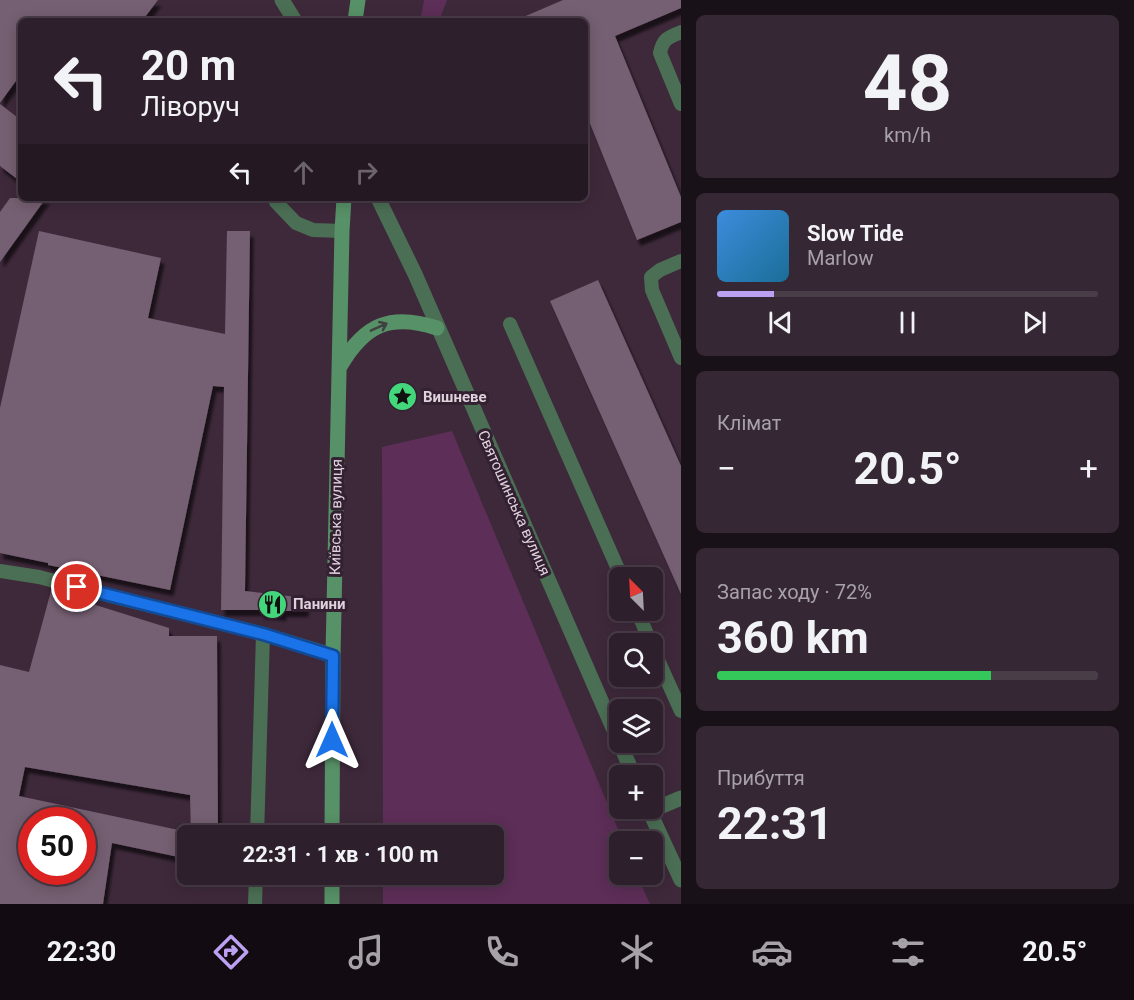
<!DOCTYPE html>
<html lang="uk">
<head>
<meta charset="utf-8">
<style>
  :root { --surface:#2e1f2c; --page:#362734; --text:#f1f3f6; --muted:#a7a2a9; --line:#493d48; --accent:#bca0f2 }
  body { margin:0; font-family:Roboto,sans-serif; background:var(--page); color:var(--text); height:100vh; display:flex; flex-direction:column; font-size:22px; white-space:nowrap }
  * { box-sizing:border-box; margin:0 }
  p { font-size:20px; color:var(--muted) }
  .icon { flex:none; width:33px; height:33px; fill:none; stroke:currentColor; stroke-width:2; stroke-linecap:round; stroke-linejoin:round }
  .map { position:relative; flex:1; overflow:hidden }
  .sheet { display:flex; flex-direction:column; gap:15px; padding:15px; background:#191118; width:453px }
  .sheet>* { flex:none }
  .banner { position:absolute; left:18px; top:18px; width:570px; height:183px; border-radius:9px; box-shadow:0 3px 15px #0003,0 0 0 2px var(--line); background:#2e1f2c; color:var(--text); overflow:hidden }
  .needle { width:39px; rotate:336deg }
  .tools { position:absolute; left:609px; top:567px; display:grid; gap:12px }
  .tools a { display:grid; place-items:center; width:54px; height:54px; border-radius:9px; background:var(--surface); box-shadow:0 3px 15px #0003,0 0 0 2px var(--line); font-size:30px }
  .speed { position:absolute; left:18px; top:807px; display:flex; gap:12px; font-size:30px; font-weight:700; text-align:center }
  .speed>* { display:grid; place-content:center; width:78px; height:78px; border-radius:50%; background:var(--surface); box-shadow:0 3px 15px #0003,0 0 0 2px var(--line); line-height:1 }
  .speed .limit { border:9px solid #d22; background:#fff; color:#111 }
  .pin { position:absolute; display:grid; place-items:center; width:51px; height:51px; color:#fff; margin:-26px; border:3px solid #fff; border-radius:50%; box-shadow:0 2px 6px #0007 }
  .me { position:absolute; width:66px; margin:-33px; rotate:0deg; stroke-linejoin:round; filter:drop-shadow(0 0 4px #0008) }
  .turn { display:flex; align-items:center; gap:21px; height:126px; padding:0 24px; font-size:27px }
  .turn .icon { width:78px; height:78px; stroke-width:2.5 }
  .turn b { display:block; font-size:42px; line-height:51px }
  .lanes { display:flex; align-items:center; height:57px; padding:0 24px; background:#0003; justify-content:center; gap:30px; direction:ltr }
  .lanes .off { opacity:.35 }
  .big { font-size:45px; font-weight:700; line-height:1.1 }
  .sheet .card { flex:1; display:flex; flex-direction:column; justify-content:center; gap:9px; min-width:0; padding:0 21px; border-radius:9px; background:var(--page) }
  .sheet .dial { align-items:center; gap:0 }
  .dial b { font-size:78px; line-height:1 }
  .song { display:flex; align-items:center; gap:18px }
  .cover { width:72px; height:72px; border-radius:9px; background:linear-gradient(135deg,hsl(210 70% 55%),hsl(200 70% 35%)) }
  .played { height:6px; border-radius:3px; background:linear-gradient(90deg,var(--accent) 15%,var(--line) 15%) }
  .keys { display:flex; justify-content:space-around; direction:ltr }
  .heat { display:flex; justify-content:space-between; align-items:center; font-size:33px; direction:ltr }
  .charge { height:9px; border-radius:4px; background:linear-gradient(90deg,#34c759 72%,var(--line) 0) }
  .trip { position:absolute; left:177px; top:825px; width:327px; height:60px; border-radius:9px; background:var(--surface); box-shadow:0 3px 15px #0003,0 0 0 2px var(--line); font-weight:700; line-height:60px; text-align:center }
  .tabs { display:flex; height:96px; justify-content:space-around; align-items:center; background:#120c12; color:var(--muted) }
  .tabs .icon { width:42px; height:42px }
  .tabs .on { color:var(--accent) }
  .tabs b { font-size:27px; color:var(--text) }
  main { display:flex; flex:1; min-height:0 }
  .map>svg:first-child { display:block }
  .green { fill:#5d2e58 }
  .building { fill:#755e72; fill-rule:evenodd; filter:url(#shadow) }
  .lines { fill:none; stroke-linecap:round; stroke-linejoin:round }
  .service { stroke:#4b6f54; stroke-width:14 }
  .minor { stroke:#4b6f54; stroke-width:15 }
  .tertiary { stroke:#4b6f54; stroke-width:15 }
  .secondary { stroke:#579167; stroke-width:15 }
  .oneway { stroke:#3e4241 }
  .route-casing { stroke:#114b97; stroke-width:15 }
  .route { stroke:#1a73e8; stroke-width:10 }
  .labels { text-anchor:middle; stroke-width:6; stroke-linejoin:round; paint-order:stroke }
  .poi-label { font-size:15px; font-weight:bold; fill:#dfd2dd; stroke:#332031; text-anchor:start }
  .street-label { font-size:15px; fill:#dfd2dd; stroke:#332031 }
</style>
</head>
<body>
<main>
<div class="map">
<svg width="681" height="904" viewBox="0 0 681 904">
  <defs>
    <filter id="shadow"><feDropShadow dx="3.5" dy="6" stdDeviation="1.5" flood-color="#0009"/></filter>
  </defs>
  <rect width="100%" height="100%" fill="#3e293b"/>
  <g class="green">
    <polygon points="424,0 447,0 439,21 420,21"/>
    <polygon points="452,431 623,841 620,842 620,874 637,875 650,904 383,904 383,875 494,874 494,836 383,835 382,447"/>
  </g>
  <g class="building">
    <polygon points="0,0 158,0 142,21 21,21 21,74 0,103"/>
    <polygon points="563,0 681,0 681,8 615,36 681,197 681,222 637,240 585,111 585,21 514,21"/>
    <polygon points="0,104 21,120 21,182 0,166"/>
    <polygon points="10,198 46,198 0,262 0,212"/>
    <polygon points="39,231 161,258 148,318 225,334 227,231 250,231 245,591 306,598 305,611 283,611 283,615 260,613 260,610 221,610 224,387 213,386 170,590 48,565 48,563 0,553 0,408"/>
    <polygon points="598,280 681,466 681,594 550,301"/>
    <path d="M 51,591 L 169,628 L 169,636 L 217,636 L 218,836 L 191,836 L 190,795 L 25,767 L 19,796 L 188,832 L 188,859 L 112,843 L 103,904 L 0,904 L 0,665 L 29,672 ZM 32,816 L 47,820 L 82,820 L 82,872 L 32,872 Z"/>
  </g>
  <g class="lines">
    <g class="service">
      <path d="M 681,32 C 668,38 663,38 660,53 L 681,104"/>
      <polyline points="275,198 276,202 296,223 313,230 342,231"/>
      <polyline points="681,261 660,270 651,277 652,290 681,358"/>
      <polyline points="510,324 622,578"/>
      <polyline points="0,571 39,577 115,597 263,634 333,655"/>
      <polyline points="637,610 651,644"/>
      <polyline points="652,647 681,711"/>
      <polyline points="257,836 263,634"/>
      <polyline points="255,904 256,874"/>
    </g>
    <polyline class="minor" points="650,811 681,798"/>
    <g class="tertiary">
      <polyline points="282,0 295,21"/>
      <polyline points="378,198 415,274 634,776"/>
      <polyline points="648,808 681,880"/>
    </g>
    <g class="secondary">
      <polyline points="355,21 358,0"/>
      <path d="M 341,365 C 365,324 391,313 437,328"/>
      <polyline points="332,836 333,655 342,231 344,198"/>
      <polyline points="332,904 332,874"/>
    </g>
  </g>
  <defs><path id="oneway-shaft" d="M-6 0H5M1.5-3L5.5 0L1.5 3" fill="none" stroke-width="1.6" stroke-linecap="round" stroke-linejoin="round" transform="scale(1.5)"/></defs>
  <use class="oneway" href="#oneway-shaft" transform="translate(379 327) rotate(-24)"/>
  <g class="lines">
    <defs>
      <polyline id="route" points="77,587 263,634 333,656 332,740"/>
    </defs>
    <use href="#route" class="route-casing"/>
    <use href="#route" class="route"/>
  </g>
  <defs>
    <symbol id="sight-disc" viewBox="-11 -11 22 22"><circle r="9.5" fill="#43d77b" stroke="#332031"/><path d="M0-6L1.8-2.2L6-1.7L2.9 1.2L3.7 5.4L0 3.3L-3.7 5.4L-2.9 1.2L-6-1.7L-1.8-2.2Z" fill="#111"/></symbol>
    <symbol id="restaurant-disc" viewBox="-11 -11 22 22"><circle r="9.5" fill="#43d77b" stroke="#332031"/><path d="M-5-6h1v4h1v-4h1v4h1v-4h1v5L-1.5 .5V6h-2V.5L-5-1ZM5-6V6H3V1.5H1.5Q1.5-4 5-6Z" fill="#111"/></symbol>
  </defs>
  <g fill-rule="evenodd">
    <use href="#sight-disc" x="386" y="380" width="33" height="33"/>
    <use href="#restaurant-disc" x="256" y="588" width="33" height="33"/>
  </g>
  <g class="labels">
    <g class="poi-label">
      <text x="423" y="402">Вишневе</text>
      <text x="293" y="609">Панини</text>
    </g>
    <g class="street-label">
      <text transform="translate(514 503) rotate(66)" y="5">Святошинська вулиця</text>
      <text transform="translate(336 517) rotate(-89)" y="5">Київська вулиця</text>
    </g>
  </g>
</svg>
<div class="tools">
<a><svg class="needle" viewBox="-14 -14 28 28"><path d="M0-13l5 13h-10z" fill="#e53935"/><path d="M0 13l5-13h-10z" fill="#a7a2a9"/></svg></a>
<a><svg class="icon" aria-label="search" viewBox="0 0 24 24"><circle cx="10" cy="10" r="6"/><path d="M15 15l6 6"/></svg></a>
<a><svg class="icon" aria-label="layers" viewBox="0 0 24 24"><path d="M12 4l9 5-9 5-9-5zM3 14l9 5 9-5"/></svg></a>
<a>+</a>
<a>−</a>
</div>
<div class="speed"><div class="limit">50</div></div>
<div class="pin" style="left:77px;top:587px;background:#d93025"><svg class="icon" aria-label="arrive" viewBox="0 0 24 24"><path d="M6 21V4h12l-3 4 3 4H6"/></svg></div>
<svg class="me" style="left:332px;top:740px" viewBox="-20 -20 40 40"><path d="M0-17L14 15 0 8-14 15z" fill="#1a73e8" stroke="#fff" stroke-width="4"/></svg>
<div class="trip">22:31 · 1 хв · 100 m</div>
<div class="banner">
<div class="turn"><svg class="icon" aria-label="left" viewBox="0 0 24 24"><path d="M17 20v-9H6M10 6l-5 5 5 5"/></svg><div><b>20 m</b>Ліворуч</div></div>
<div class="lanes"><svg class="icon" aria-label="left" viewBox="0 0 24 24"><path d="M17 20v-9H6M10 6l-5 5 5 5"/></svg><svg class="icon off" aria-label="ahead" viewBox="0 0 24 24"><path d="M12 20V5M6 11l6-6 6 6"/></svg><svg class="icon off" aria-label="right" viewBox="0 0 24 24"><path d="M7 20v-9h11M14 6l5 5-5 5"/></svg></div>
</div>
</div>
<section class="sheet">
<div class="card dial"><b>48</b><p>km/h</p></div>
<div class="card">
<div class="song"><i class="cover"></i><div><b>Slow Tide</b><p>Marlow</p></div></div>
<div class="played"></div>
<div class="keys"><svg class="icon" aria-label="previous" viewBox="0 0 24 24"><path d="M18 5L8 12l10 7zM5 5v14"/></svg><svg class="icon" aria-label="pause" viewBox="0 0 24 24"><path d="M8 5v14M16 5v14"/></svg><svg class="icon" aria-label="next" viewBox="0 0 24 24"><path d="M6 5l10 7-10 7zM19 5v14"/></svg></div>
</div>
<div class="card"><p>Клімат</p>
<div class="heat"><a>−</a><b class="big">20.5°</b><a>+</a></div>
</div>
<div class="card"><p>Запас ходу · 72%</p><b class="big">360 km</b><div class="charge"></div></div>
<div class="card"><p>Прибуття</p><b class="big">22:31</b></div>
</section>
</main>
<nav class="tabs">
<b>22:30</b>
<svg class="icon on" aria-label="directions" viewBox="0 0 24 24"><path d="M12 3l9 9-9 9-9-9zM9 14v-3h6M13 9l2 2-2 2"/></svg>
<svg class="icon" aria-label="music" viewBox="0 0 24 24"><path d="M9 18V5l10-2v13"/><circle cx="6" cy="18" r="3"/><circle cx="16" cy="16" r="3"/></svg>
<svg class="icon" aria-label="phone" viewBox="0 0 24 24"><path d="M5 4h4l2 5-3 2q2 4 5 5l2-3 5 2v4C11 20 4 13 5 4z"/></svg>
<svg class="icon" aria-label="climate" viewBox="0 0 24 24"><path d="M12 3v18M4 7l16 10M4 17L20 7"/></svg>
<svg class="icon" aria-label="car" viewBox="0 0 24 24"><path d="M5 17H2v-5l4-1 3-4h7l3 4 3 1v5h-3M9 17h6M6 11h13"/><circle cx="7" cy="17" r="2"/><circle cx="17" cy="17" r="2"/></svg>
<svg class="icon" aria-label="filters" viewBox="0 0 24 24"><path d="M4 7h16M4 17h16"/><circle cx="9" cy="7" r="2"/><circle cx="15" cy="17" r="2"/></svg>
<b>20.5°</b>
</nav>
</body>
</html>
